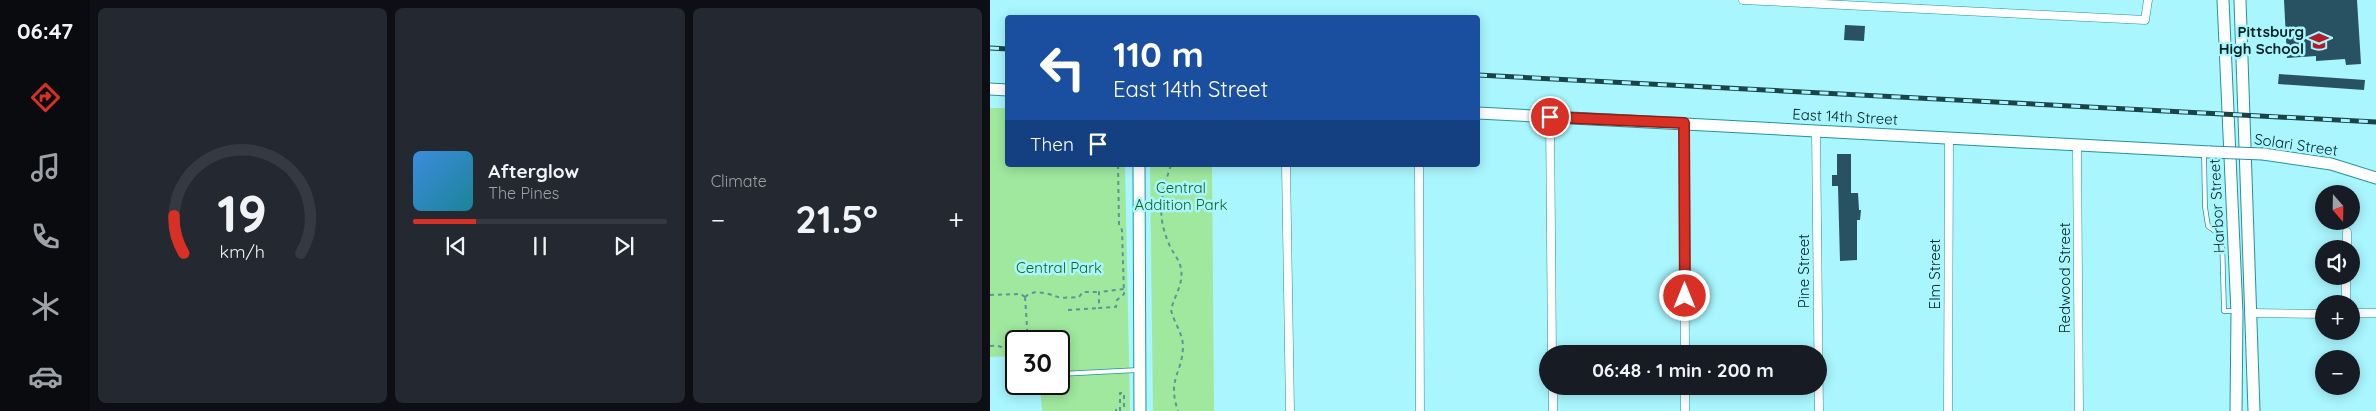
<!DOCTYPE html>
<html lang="en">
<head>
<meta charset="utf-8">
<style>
  :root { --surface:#171b24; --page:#242831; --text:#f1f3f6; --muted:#9ea1a6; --line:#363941; --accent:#d93025 }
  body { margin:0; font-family:Quicksand,sans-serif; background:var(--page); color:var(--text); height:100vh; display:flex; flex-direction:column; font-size:19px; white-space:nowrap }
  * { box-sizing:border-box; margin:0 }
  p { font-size:16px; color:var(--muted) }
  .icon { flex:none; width:28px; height:28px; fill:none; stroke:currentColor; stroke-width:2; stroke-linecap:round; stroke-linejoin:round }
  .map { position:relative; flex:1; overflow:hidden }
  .side { display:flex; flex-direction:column; gap:8px; padding:8px; background:#0d0f14; width:900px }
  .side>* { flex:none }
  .banner { position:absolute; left:15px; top:15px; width:475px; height:152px; border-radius:5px; box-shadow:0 2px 12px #0003; background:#1a4fa0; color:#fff; overflow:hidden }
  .needle { width:32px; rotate:160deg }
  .controls { position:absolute; left:1325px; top:185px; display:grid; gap:10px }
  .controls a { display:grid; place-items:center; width:45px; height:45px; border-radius:50%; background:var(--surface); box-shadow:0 2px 12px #0003; font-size:25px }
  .speed { position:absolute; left:15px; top:330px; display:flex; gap:10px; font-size:25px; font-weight:700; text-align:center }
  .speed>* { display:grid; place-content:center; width:65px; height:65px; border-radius:50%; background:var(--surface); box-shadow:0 2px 12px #0003; line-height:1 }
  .speed .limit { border:2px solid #111; border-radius:8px; background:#fff; color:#111 }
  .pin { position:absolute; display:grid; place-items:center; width:42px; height:42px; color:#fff; margin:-21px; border:2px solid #fff; border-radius:50%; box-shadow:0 1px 5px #0007 }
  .me { position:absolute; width:55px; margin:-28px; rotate:0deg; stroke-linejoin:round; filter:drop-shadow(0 0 4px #0008) }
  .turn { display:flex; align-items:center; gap:18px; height:105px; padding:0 25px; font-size:22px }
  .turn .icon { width:65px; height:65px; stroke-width:2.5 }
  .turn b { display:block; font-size:35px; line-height:42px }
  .then { display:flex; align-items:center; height:48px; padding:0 25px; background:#0003; gap:10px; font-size:19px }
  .big { font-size:38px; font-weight:700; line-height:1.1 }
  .side .tile { flex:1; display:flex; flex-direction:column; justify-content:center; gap:8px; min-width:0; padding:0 18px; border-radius:8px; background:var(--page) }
  .side .dial { align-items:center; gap:0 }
  .dial svg { height:130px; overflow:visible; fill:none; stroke:var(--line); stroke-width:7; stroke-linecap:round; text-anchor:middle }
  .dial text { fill:var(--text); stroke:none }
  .song { display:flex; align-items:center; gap:15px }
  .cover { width:60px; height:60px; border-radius:8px; background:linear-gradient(135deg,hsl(210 70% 55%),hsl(190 70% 35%)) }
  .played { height:5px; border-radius:2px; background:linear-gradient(90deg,var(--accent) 25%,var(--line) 25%) }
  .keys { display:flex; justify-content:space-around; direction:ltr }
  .heat { display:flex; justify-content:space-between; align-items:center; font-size:28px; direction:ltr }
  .side .tiles { flex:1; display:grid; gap:8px; grid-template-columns:repeat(3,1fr) }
  .trip { position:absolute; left:549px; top:345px; width:288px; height:50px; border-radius:25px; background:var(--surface); box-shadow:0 2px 12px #0003; font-weight:700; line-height:50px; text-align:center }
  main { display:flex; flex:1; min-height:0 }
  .tab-bar { display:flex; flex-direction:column; width:90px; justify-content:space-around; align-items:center; background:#090b0e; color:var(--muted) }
  .tab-bar .icon { width:35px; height:35px }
  .tab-bar .active { color:var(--accent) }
  .tab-bar b { font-size:22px; color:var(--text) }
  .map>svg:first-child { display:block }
  .green { fill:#9fe89e }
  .building { fill:#285261 }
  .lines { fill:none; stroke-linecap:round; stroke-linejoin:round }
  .lane-casing { stroke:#23939d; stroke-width:5.5 }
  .street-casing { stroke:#23939d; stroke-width:9 }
  .secondary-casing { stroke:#23939d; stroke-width:13 }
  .path { stroke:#5d959b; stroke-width:2; stroke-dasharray:4 4; stroke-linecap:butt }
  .lane { stroke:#fff; stroke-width:4 }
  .street { stroke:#fff; stroke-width:8 }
  .secondary { stroke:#fff; stroke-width:11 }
  .rail-casing { stroke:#1c4347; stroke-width:5 }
  .rail { stroke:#a9f6fe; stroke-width:3; stroke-dasharray:9; stroke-linecap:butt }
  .secondary-bridge-casing { stroke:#23939d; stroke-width:13; stroke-linecap:butt }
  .secondary-bridge { stroke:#fff; stroke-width:11 }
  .route-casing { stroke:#8d1f18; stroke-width:12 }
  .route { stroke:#d93025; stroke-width:9 }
  .labels { text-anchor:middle; stroke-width:5; stroke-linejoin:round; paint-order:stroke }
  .poi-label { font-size:15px; font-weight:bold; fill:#012124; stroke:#a9f6fe; text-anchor:end }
  .street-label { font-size:15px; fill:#012124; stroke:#a9f6fe }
  .park-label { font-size:15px; fill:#12631a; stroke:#a9f6fe }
</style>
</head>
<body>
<main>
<nav class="tab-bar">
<b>06:47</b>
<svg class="icon active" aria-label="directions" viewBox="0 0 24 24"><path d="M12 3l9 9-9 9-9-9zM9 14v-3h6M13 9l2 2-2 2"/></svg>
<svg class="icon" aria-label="music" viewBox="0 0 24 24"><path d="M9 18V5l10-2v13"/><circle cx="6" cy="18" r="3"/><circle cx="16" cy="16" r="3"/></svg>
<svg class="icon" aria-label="phone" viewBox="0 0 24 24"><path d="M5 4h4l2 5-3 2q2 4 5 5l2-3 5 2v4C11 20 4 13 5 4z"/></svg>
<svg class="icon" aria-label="climate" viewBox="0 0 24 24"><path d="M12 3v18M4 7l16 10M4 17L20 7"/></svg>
<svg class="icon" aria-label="car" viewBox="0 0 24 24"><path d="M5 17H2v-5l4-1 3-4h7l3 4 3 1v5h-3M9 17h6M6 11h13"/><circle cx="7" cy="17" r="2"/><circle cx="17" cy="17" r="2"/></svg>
</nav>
<section class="side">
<div class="tiles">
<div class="tile dial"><svg viewBox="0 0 100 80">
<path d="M14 69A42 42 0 1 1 86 69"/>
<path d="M14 69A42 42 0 0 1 8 46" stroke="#d93025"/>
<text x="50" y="56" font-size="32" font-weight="700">19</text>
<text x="50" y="72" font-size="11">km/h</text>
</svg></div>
<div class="tile">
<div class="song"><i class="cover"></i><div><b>Afterglow</b><p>The Pines</p></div></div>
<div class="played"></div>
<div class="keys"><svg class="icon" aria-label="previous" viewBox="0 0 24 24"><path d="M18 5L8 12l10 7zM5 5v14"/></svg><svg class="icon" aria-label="pause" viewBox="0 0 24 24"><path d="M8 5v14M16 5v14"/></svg><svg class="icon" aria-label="next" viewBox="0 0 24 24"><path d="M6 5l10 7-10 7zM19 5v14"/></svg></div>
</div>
<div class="tile"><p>Climate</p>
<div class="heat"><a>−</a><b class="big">21.5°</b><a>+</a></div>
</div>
</div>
</section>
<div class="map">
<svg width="1386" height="411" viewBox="0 0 1386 411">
  <rect width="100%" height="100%" fill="#a9f6fe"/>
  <g class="green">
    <polygon points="0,108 17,108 18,165 135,165 140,411 52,411 50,384 69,384 69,341 26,341 26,356 0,357"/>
    <polygon points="160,165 222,165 224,411 163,411"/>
  </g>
  <g class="building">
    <polygon points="1294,0 1367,0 1371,64 1356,65 1355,59 1326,61 1326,56 1297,58"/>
    <polygon points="855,25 875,26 874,41 854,40"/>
    <polygon points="1289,74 1375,80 1374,90 1288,84"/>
    <polygon points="847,154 861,154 861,193 868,193 869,210 871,210 870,220 867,220 867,260 850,261 848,186 842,186 842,175 847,175"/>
  </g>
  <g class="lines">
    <defs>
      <g id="lane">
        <polyline points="1214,154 1215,207 1218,226 1232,236 1234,311 1245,311"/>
        <polyline points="70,374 148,370"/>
      </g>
      <g id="street">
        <polyline points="753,0 1155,20 1158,0"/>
        <polyline points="560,117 562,354"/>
        <polyline points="694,123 695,354"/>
        <polyline points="826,130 829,411"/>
        <polyline points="1087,145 1089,411"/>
        <polyline points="296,165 300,411"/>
        <polyline points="429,165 430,411"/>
        <polyline points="1357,249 1357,232"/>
        <polyline points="1356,304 1356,276"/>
        <polyline points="1262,313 1334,314"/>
        <polyline points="1361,313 1386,313"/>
        <polyline points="563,386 563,411"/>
        <polyline points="695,386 695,411"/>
        <polyline points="958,411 959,137"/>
      </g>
      <g id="secondary">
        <polyline points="1233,0 1247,313 1246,411"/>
        <polyline points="1250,0 1264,411"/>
        <polyline points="0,89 18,90"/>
        <polyline points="488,113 1220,152"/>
        <polyline points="1273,154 1341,164 1386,178"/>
        <polyline points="149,165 150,411"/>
      </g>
    </defs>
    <use href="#lane" class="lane-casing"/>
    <use href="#street" class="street-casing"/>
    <use href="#secondary" class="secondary-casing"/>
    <g class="path">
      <polyline points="128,165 129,225 132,230 134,294 127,300 126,307 109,308 109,292 134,289"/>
      <path d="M 181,165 C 171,195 166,214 179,244 C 182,252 190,260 191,269 C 194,283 184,297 181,310 C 184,323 193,333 193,347 C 192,375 177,378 188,411"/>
      <polyline points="0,295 31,294 35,297"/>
      <path d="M 35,297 C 43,289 56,293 65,296 C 71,299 82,297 89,297 L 93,292 L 109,292"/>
      <polyline points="35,297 38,341"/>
      <polyline points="78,310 109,308"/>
      <path d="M 0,346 C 11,344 16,351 26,350"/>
      <polyline points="126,409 126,411"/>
      <polyline points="130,411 130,393 134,393 134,411"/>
    </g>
    <use href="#lane" class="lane"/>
    <use href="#street" class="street"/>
    <use href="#secondary" class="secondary"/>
    <defs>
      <g id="rail">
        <polyline points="0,48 18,49"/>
        <polyline points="488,75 1386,122"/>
      </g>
    </defs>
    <use href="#rail" class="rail-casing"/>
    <use href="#rail" class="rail"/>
    <defs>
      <polyline id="secondary-bridge" points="1220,152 1273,154"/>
    </defs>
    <use href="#secondary-bridge" class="secondary-bridge-casing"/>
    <use href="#secondary-bridge" class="secondary-bridge"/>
  </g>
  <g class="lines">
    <defs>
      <polyline id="route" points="560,117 694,123 695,296"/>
    </defs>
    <use href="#route" class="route-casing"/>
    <use href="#route" class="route"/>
  </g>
  <defs>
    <symbol id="school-bare" viewBox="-9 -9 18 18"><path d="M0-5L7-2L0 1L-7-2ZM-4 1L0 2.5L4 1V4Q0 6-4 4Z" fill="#b01d28" stroke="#a9f6fe" stroke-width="2.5" paint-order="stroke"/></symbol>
  </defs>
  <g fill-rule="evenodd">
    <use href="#school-bare" x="1315" y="27" width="28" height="28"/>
  </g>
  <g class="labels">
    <g class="poi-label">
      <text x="1314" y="37">Pittsburg<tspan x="1314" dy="17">High School</tspan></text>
    </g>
    <g class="street-label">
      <text transform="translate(855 117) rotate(3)" y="5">East 14th Street</text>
      <text transform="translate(1306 145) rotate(8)" y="5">Solari Street</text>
      <text transform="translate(1227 206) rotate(-93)" y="5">Harbor Street</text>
      <text transform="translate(814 271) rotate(-90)" y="5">Pine Street</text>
      <text transform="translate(945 274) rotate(-90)" y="5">Elm Street</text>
      <text transform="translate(1075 278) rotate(-90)" y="5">Redwood Street</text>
    </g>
    <g class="park-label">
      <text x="191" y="193">Central<tspan x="191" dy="17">Addition Park</tspan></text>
      <text x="69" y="273">Central Park</text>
    </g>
  </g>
</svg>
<div class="controls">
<a><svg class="needle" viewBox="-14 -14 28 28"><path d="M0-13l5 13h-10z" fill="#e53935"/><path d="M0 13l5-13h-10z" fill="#9ea1a6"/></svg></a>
<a><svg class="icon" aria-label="sound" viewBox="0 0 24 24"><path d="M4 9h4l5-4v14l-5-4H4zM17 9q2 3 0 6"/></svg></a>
<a>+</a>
<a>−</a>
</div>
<div class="speed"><div class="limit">30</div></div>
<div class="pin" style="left:560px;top:117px;background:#d93025"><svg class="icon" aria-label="arrive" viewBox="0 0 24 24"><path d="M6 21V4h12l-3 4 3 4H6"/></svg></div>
<svg class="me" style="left:695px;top:296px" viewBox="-20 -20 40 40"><circle r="17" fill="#d93025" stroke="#fff" stroke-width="3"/><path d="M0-11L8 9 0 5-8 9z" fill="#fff"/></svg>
<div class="trip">06:48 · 1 min · 200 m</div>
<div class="banner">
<div class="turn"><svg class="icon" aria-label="left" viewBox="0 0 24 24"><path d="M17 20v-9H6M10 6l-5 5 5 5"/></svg><div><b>110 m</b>East 14th Street</div></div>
<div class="then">Then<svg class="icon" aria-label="arrive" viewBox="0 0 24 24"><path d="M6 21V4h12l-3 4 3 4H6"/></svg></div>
</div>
</div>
</main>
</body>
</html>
